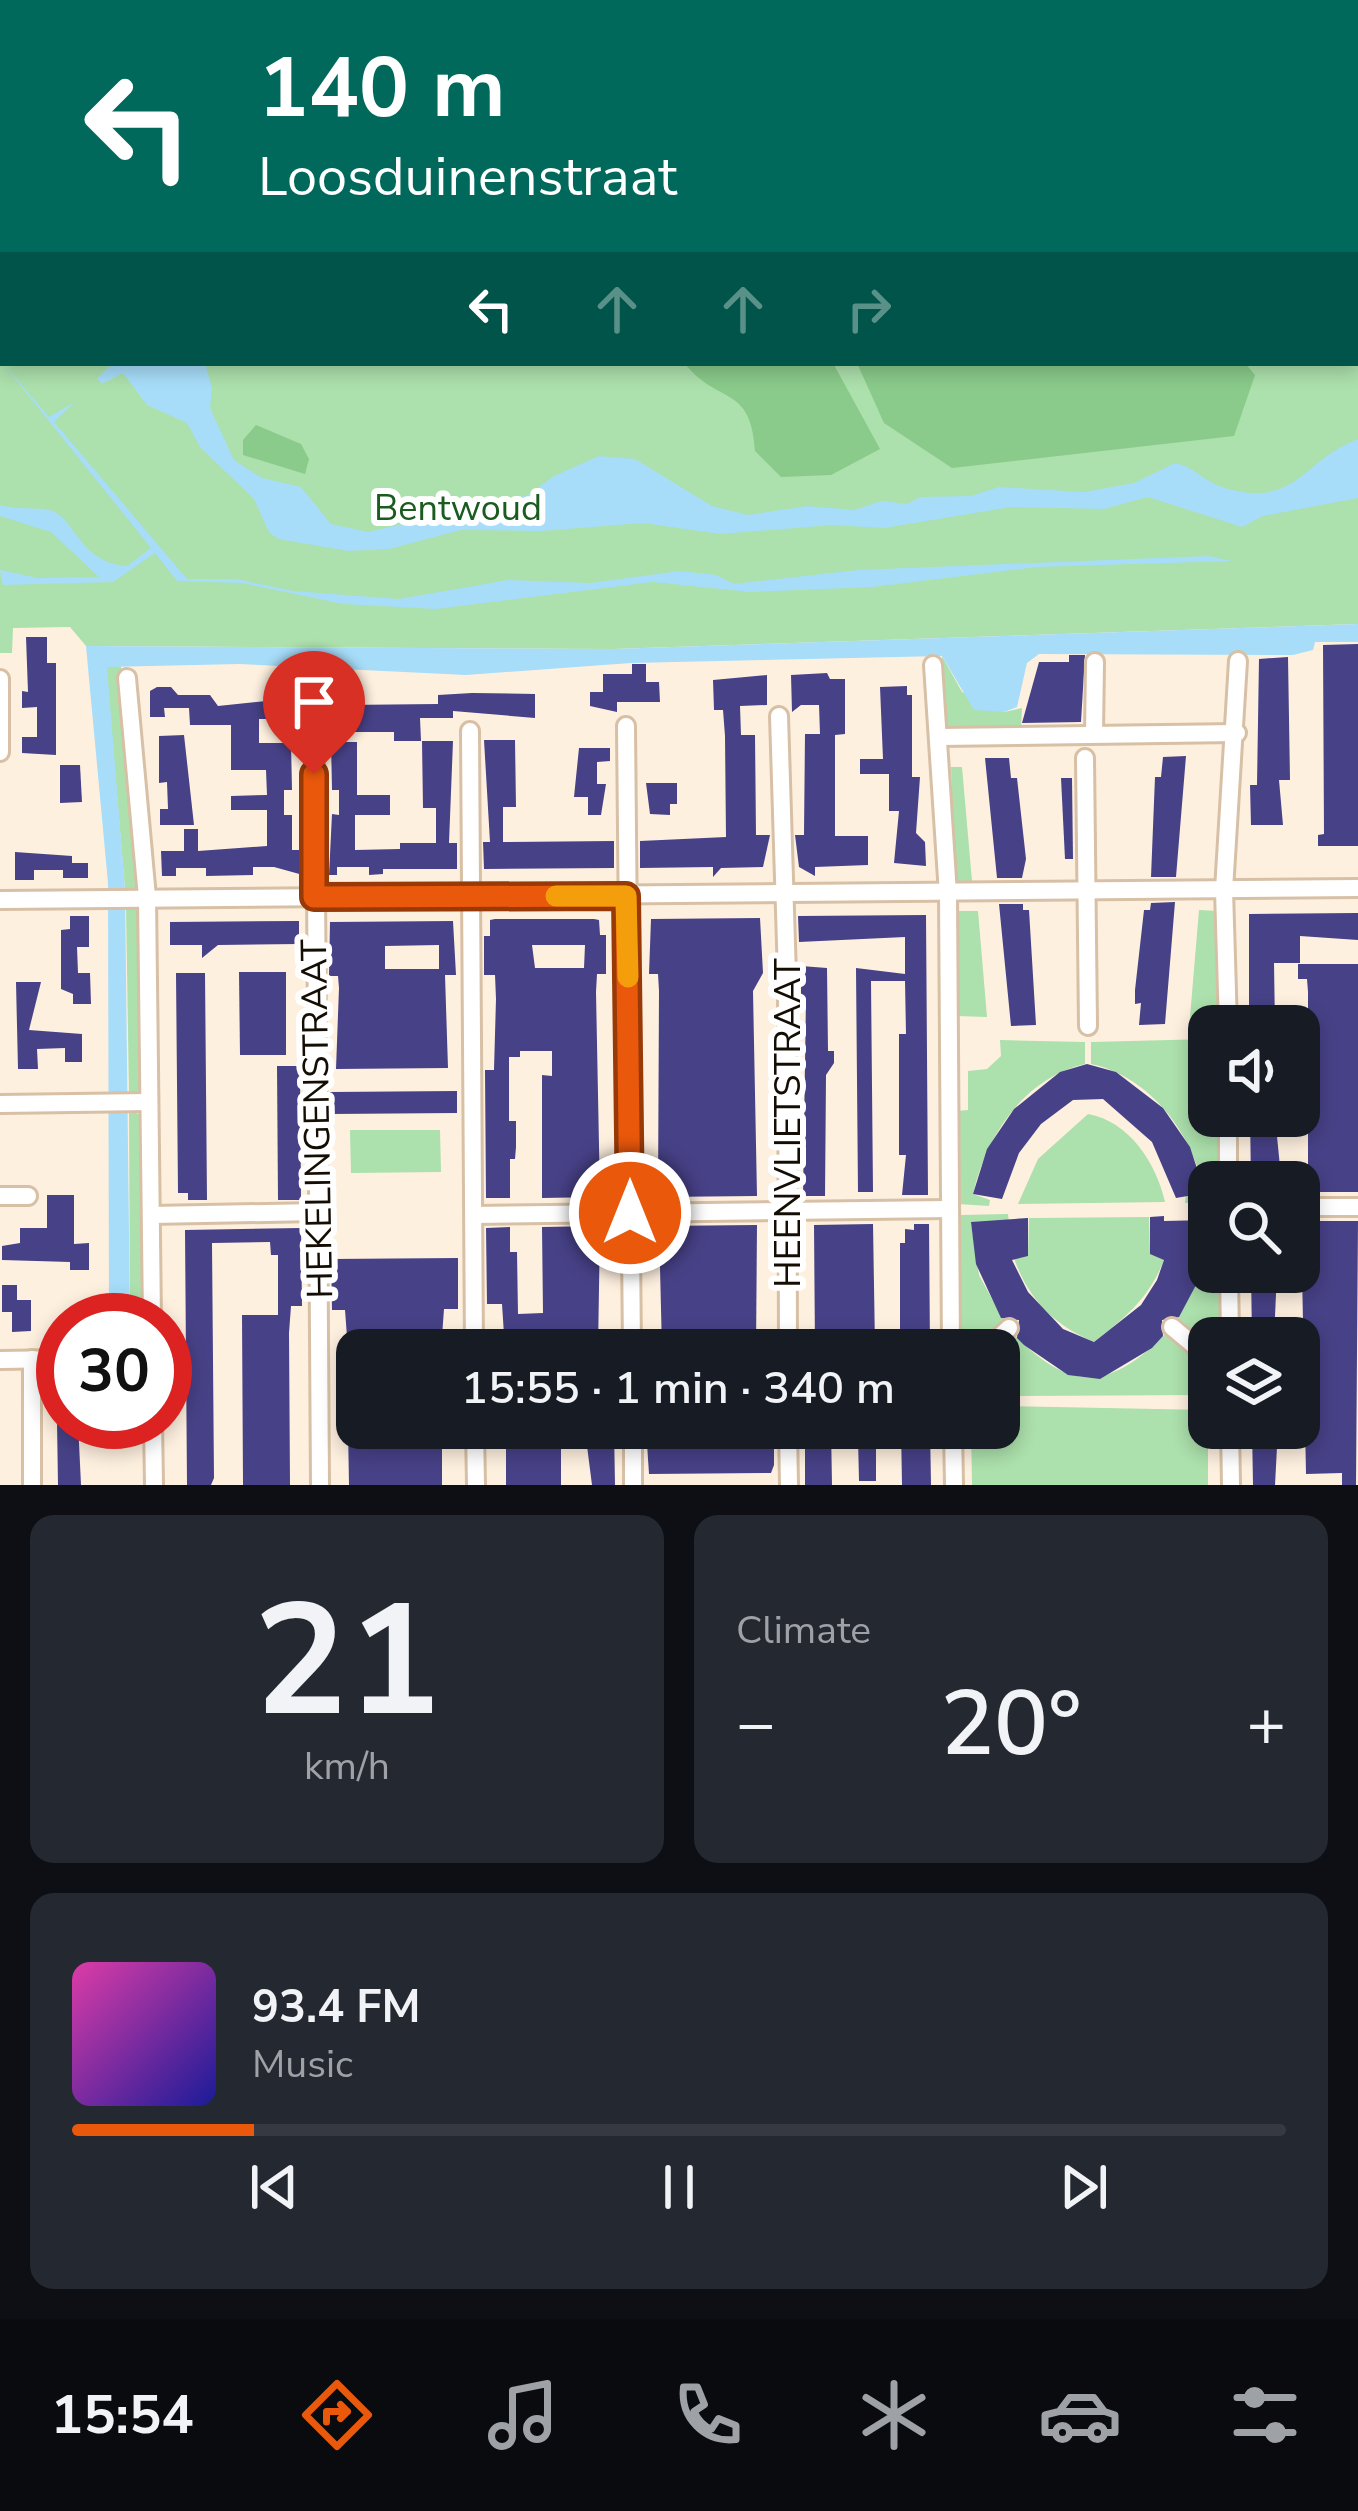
<!DOCTYPE html>
<html lang="en">
<head>
<meta charset="utf-8">
<style>
  :root { --surface:#171b24; --page:#242831; --text:#f1f3f6; --muted:#9ea1a6; --line:#363941; --accent:#ea580c }
  body { margin:0; font-family:"Nunito Sans",sans-serif; background:var(--page); color:var(--text); height:100vh; display:flex; flex-direction:column; font-size:45px; white-space:nowrap }
  * { box-sizing:border-box; margin:0 }
  p { font-size:39px; color:var(--muted) }
  .icon { flex:none; width:66px; height:66px; fill:none; stroke:currentColor; stroke-width:2; stroke-linecap:round; stroke-linejoin:round }
  .map { position:relative; height:1485px; overflow:hidden }
  .side { display:flex; flex-direction:column; gap:30px; padding:30px; background:#0d0f14; flex:1 }
  .side>* { flex:none }
  .banner { position:absolute; left:0px; top:0px; width:1359px; height:366px; box-shadow:0 6px 18px #0003; background:#00695c; color:#fff; overflow:hidden }
  .fabs { position:absolute; left:1188px; top:1005px; display:grid; gap:24px }
  .fabs a { display:grid; place-items:center; width:132px; height:132px; border-radius:24px; background:var(--surface); box-shadow:0 6px 18px #0003; font-size:60px }
  .speed { position:absolute; left:36px; top:1293px; display:flex; gap:24px; font-size:60px; font-weight:700; text-align:center }
  .speed>* { display:grid; place-content:center; width:156px; height:156px; border-radius:50%; background:var(--surface); box-shadow:0 6px 18px #0003; line-height:1 }
  .speed .limit { border:18px solid #d22; background:#fff; color:#111 }
  .pin { position:absolute; display:grid; place-items:center; width:102px; height:102px; color:#fff; margin:-123px -51px; border-radius:50% 50% 50% 0; rotate:-45deg; box-shadow:0 0 12px #0007 }
  .pin .icon { rotate:45deg }
  .me { position:absolute; width:132px; margin:-66px; rotate:0deg; stroke-linejoin:round; filter:drop-shadow(0 0 9px #0008) }
  .turn { display:flex; align-items:center; gap:42px; height:252px; padding:0 60px; font-size:54px }
  .turn .icon { width:156px; height:156px; stroke-width:2.5 }
  .turn b { display:block; font-size:84px; line-height:102px }
  .lanes { display:flex; align-items:center; height:114px; padding:0 60px; background:#0003; justify-content:center; gap:60px; direction:ltr }
  .lanes .off { opacity:.35 }
  .big { font-size:90px; font-weight:600; line-height:1.1 }
  .side .widget { flex:1; display:flex; flex-direction:column; justify-content:center; gap:18px; min-width:0; padding:0 42px; border-radius:24px; background:var(--page) }
  .side .dial { align-items:center; gap:0 }
  .dial b { font-size:156px; line-height:1 }
  .song { display:flex; align-items:center; gap:36px }
  .cover { width:144px; height:144px; border-radius:18px; background:linear-gradient(135deg,hsl(320 70% 55%),hsl(240 70% 35%)) }
  .played { height:12px; border-radius:6px; background:linear-gradient(90deg,var(--accent) 15%,var(--line) 15%) }
  .keys { display:flex; justify-content:space-around; direction:ltr }
  .heat { display:flex; justify-content:space-between; align-items:center; font-size:66px; direction:ltr }
  .side .tiles { flex:1; display:grid; gap:30px; grid-template-columns:1fr 1fr }
  .widget:last-child { grid-column:span 2 }
  .trip { position:absolute; left:336px; top:1329px; width:684px; height:120px; border-radius:24px; background:var(--surface); box-shadow:0 6px 18px #0003; font-weight:600; line-height:120px; text-align:center }
  .menu { display:flex; height:192px; justify-content:space-around; align-items:center; background:#090b0e; color:var(--muted) }
  .menu .icon { width:84px; height:84px }
  .menu .on { color:var(--accent) }
  .menu b { font-size:54px; color:var(--text) }
  .map>svg:first-child { display:block }
  .green { fill:#ace0ac }
  .forest { fill:#8aca8a }
  .water { fill:#a7ddf9 }
  .building { fill:#474187; fill-rule:evenodd }
  .lines { fill:none; stroke-linecap:round; stroke-linejoin:round }
  .minor-casing { stroke:#d7c0a5; stroke-width:22 }
  .major-casing { stroke:#d9d8d7; stroke-width:27 }
  .minor { stroke:#fff; stroke-width:16 }
  .major { stroke:#f5d3ca; stroke-width:21 }
  .route-casing { stroke:#983908; stroke-width:30 }
  .route { stroke:#ea580c; stroke-width:21 }
  .slow { stroke:#f59e0b; stroke-width:21 }
  .labels { text-anchor:middle; stroke-width:12; stroke-linejoin:round; paint-order:stroke }
  .park-label { font-size:36px; fill:#1a5c1f; stroke:#fff }
  .street-label { font-size:36px; fill:#140d04; stroke:#fff }
</style>
</head>
<body>
<div class="map">
<svg width="1358" height="1485" viewBox="0 0 1358 1485">
  <rect width="100%" height="100%" fill="#fef0df"/>
  <g class="green">
    <polygon points="879,0 1358,0 1358,624 613,649 86,646 70,627 13,628 12,653 0,653 0,129 3,363 1356,363 1356,3 875,3"/>
    <polygon points="942,656 962,692 1004,712 1022,708 1021,730 946,731"/>
    <polygon points="118,663 121,666 139,889 125,889 106,667"/>
    <polygon points="951,767 962,767 972,881 955,882"/>
    <polygon points="140,905 142,1094 129,1094 126,906"/>
    <polygon points="1199,910 1219,911 1218,1015 1190,1017"/>
    <polygon points="957,911 978,911 987,1017 957,1016"/>
    <path d="M 1209,1039 L 1209,1112 L 1218,1116 L 1219,1182 L 1209,1182 L 1209,1202 L 1185,1203 L 1186,1196 L 1204,1193 C 1195,1136 1150,1076 1091,1064 L 1091,1042 Z"/>
    <path d="M 1000,1040 L 1085,1042 L 1085,1064 C 1024,1078 986,1136 973,1194 L 990,1200 L 989,1206 L 958,1204 L 957,1111 L 968,1110 L 968,1071 L 987,1069 L 1001,1056 Z"/>
    <polygon points="129,1110 143,1116 145,1320 130,1320"/>
    <path d="M 1088,1114 C 1129,1121 1156,1163 1165,1202 L 1018,1204 L 1038,1159 Z"/>
    <polygon points="350,1130 440,1130 441,1172 351,1173"/>
    <polygon points="1008,1214 1009,1222 971,1223 979,1275 1006,1325 978,1350 960,1350 960,1215"/>
    <path d="M 1209,1214 L 1209,1272 L 1221,1272 L 1222,1338 L 1209,1338 L 1209,1347 L 1176,1320 C 1196,1289 1206,1258 1207,1221 L 1189,1221 L 1188,1216 Z"/>
    <path d="M 1149,1217 L 1150,1254 L 1167,1252 C 1152,1295 1130,1314 1094,1342 C 1049,1323 1023,1293 1010,1245 L 1020,1258 L 1028,1255 L 1029,1218 Z"/>
    <path d="M 1011,1331 C 1069,1393 1110,1392 1168,1331 L 1209,1365 L 1209,1395 L 999,1396 L 999,1350 L 990,1350 Z"/>
    <polygon points="999,1406 1208,1410 1208,1485 972,1485 971,1428 999,1428"/>
  </g>
  <g class="forest">
    <path d="M 684,363 L 833,363 L 880,449 L 831,475 L 781,477 L 755,451 C 751,384 719,406 684,363 Z"/>
    <polygon points="857,363 1245,363 1255,375 1234,436 952,468 884,423"/>
    <polygon points="256,425 301,444 309,459 305,474 243,455 243,440"/>
  </g>
  <g class="water">
    <path d="M 0,360 L 49,417 L 75,402 L 54,422 L 187,579 L 236,579 L 293,591 L 399,599 L 508,580 L 591,583 L 679,571 L 716,575 L 734,584 L 858,570 L 1208,556 L 1232,561 L 1036,567 L 872,587 L 750,592 L 653,582 L 436,609 L 343,604 L 242,583 L 177,581 L 155,553 L 113,582 L 3,585 L 0,570 L 38,578 L 99,577 L 51,532 L 0,516 L 0,505 C 17,510 34,507 49,510 C 74,515 79,563 127,566 L 151,548 Z"/>
    <path d="M 113,363 L 205,363 L 212,388 L 210,408 L 234,460 L 262,478 L 301,487 L 331,524 L 368,532 L 528,495 L 554,476 L 599,456 L 635,459 L 712,506 L 748,515 L 807,506 L 855,510 L 881,501 L 907,504 L 920,497 L 971,496 L 999,487 L 1084,492 L 1134,483 L 1175,463 C 1193,466 1206,483 1225,488 C 1297,509 1302,460 1358,439 L 1358,498 L 1263,516 L 1242,527 L 1148,497 L 1104,509 L 1011,507 L 884,528 L 832,525 L 720,534 L 643,523 L 541,531 L 461,530 L 389,549 L 348,551 L 278,539 L 269,532 L 254,499 L 200,447 L 187,423 L 147,405 L 123,373 L 102,384 L 97,378 Z"/>
    <polygon points="1358,624 1358,642 1315,642 1313,650 1293,655 1039,654 1027,663 1017,707 1004,712 974,710 942,656 631,663 466,675 239,664 107,667 125,889 130,1320 109,1320 108,883 86,646 613,649"/>
  </g>
  <g class="building">
    <polygon points="26,637 47,637 47,663 56,663 56,755 22,753 22,737 37,737 37,707 22,708 22,691 28,692"/>
    <polygon points="1358,644 1358,846 1318,846 1318,835 1324,834 1323,645"/>
    <polygon points="1069,655 1085,655 1081,722 1022,723 1039,662 1069,662"/>
    <polygon points="1288,657 1290,780 1279,780 1283,825 1251,825 1250,785 1257,785 1259,659"/>
    <polygon points="632,664 646,664 646,682 659,682 660,702 617,702 617,712 590,706 590,692 603,692 603,674 632,674"/>
    <polygon points="827,673 830,679 845,679 845,734 835,735 835,836 868,836 868,865 815,867 815,876 799,867 795,835 804,835 805,734 820,734 819,705 801,705 792,712 791,675"/>
    <polygon points="767,675 767,705 740,706 741,735 755,735 756,835 770,835 763,867 721,868 713,877 713,867 640,868 640,841 726,837 725,736 723,710 714,710 713,680"/>
    <polygon points="907,686 907,695 912,695 912,777 920,777 916,833 925,842 926,866 894,863 899,811 889,811 889,774 860,774 860,759 883,759 880,687"/>
    <polygon points="157,687 171,687 178,695 210,695 218,706 276,700 276,694 344,696 344,705 438,704 438,695 472,693 535,694 535,718 453,711 453,718 420,718 421,741 394,741 394,732 355,732 355,719 329,719 329,712 290,711 291,719 259,719 259,743 291,743 292,790 284,790 284,815 292,815 292,850 303,850 303,875 274,867 253,867 253,875 206,876 206,868 176,868 176,876 162,876 161,851 184,851 184,829 198,829 198,851 267,846 267,810 231,810 231,796 267,795 266,770 231,770 231,725 190,725 189,708 164,708 165,717 150,717 150,691"/>
    <polygon points="184,735 194,825 160,825 160,809 168,809 167,782 159,783 159,736"/>
    <polygon points="484,740 515,740 516,807 503,807 503,842 614,841 614,868 484,869 483,842 490,842"/>
    <polygon points="422,741 453,741 449,843 457,843 457,869 383,869 383,874 369,875 369,867 337,867 337,875 329,875 332,814 339,815 339,790 332,790 331,742 357,742 357,795 390,795 390,815 355,815 355,850 400,849 400,843 436,843 436,808 423,808"/>
    <polygon points="579,748 610,748 610,761 597,762 597,784 606,784 601,815 588,815 588,797 574,797"/>
    <polygon points="1186,756 1176,877 1151,877 1155,777 1161,777 1163,757"/>
    <polygon points="985,758 1009,758 1011,778 1017,778 1026,859 1022,878 997,878"/>
    <polygon points="60,765 80,765 82,802 60,803"/>
    <polygon points="1061,778 1072,778 1073,859 1065,859"/>
    <polygon points="646,783 677,783 677,804 670,804 670,815 650,814"/>
    <polygon points="15,852 72,856 72,863 88,863 88,878 63,878 63,870 34,870 34,880 15,880"/>
    <polygon points="1175,902 1165,1024 1139,1025 1141,1003 1135,1004 1135,990 1144,910 1150,910 1151,903"/>
    <polygon points="999,904 1023,904 1023,910 1029,910 1036,1025 1011,1026"/>
    <polygon points="1358,913 1358,940 1300,936 1300,963 1274,963 1275,1026 1249,1026 1249,914"/>
    <polygon points="926,915 928,1195 902,1195 906,1155 899,1155 899,1034 906,1034 905,981 871,981 873,1192 858,1192 856,968 905,974 905,937 799,942 798,916"/>
    <polygon points="70,916 89,916 89,947 77,947 78,973 90,973 91,1004 73,1004 73,994 61,989 61,930 70,929"/>
    <polygon points="760,918 763,973 753,991 757,1196 658,1197 659,991 658,974 649,974 651,919"/>
    <path d="M 495,919 L 594,919 L 599,920 L 600,935 L 606,935 L 606,974 L 597,974 L 596,992 L 600,1197 L 542,1198 L 542,1075 L 552,1076 L 552,1051 L 520,1051 L 520,1057 L 509,1057 L 509,1121 L 516,1121 L 516,1147 L 515,1159 L 510,1159 L 510,1198 L 486,1198 L 485,1070 L 494,1070 L 496,999 L 495,975 L 484,975 L 484,936 L 490,936 L 490,920 ZM 532,945 L 585,945 L 584,968 L 535,968 Z"/>
    <polygon points="299,921 299,944 218,945 202,958 202,945 170,945 170,922"/>
    <path d="M 453,921 L 456,975 L 445,975 L 448,1068 L 336,1069 L 339,988 L 338,976 L 329,976 L 330,922 ZM 439,945 L 439,969 L 385,969 L 385,946 Z"/>
    <polygon points="1298,964 1358,964 1358,1192 1301,1192 1301,1179 1308,1179 1308,992 1307,979 1298,979"/>
    <polygon points="801,966 827,968 828,1051 834,1051 834,1063 826,1075 825,1196 803,1196 806,998 801,998"/>
    <polygon points="239,972 286,972 286,1055 240,1055"/>
    <polygon points="176,973 205,973 207,1200 188,1200 188,1193 178,1193"/>
    <polygon points="16,982 41,982 29,1030 82,1034 82,1062 65,1062 65,1048 37,1049 38,1069 18,1069"/>
    <polygon points="1087,1064 1116,1072 1163,1108 1190,1147 1205,1193 1176,1198 1152,1142 1103,1099 1073,1100 1041,1124 1019,1153 1002,1199 973,1194 987,1149 1014,1109 1060,1072"/>
    <polygon points="277,1066 300,1066 301,1200 278,1200"/>
    <polygon points="457,1091 457,1113 330,1114 330,1092"/>
    <polygon points="1250,1116 1275,1116 1281,1177 1276,1182 1251,1182"/>
    <polygon points="47,1195 74,1195 74,1244 89,1243 89,1270 70,1270 70,1262 2,1260 2,1246 20,1243 20,1228 47,1228"/>
    <polygon points="1164,1216 1164,1221 1208,1220 1196,1285 1179,1317 1162,1320 1163,1336 1152,1348 1100,1379 1068,1375 1024,1345 1017,1338 1019,1320 1001,1318 976,1264 971,1222 1028,1218 1028,1256 1012,1260 1028,1292 1063,1329 1094,1342 1141,1305 1157,1280 1164,1260 1150,1254 1150,1217"/>
    <polygon points="1301,1221 1358,1221 1356,1485 1342,1485 1342,1473 1306,1474"/>
    <polygon points="873,1224 875,1347 815,1350 814,1225"/>
    <polygon points="914,1224 929,1224 930,1350 900,1350 900,1243 905,1243 905,1229 914,1230"/>
    <polygon points="757,1225 756,1350 662,1350 659,1226"/>
    <polygon points="600,1226 598,1350 505,1350 502,1304 487,1304 486,1228 510,1227 510,1252 517,1252 518,1314 543,1313 542,1227"/>
    <polygon points="301,1228 302,1306 291,1306 289,1333 290,1485 243,1485 242,1315 278,1315 278,1255 271,1255 270,1242 212,1243 214,1478 211,1485 187,1485 185,1230"/>
    <polygon points="458,1258 458,1309 444,1309 441,1350 348,1350 345,1310 332,1310 331,1259"/>
    <polygon points="1251,1272 1277,1272 1274,1338 1252,1338"/>
    <polygon points="2,1285 17,1285 17,1300 31,1300 31,1331 12,1332 12,1312 2,1312"/>
    <polygon points="57,1422 78,1422 81,1485 58,1485"/>
    <polygon points="348,1428 442,1428 442,1485 349,1485"/>
    <rect x="506" y="1428" width="55" height="57"/>
    <polygon points="592,1428 614,1428 615,1485 592,1485 587,1446 592,1446"/>
    <polygon points="646,1428 774,1428 774,1465 771,1473 649,1474"/>
    <polygon points="805,1428 831,1428 832,1485 805,1485"/>
    <polygon points="901,1428 930,1428 931,1485 902,1485"/>
    <polygon points="1252,1428 1278,1428 1275,1485 1253,1485"/>
    <polygon points="858,1437 876,1437 876,1481 859,1481"/>
  </g>
  <g class="lines">
    <defs>
      <g id="minor">
        <polyline points="135,3 152,3"/>
        <polyline points="181,3 183,0"/>
        <polyline points="933,665 948,894 951,1350"/>
        <polyline points="127,678 147,897 152,1320"/>
        <polyline points="0,679 0,752"/>
        <polyline points="779,716 787,976 788,1350"/>
        <polyline points="626,726 632,1350"/>
        <polyline points="470,731 474,1350"/>
        <polyline points="315,733 320,1485"/>
        <polyline points="1094,734 1095,662"/>
        <polyline points="939,737 1237,733"/>
        <polyline points="1085,758 1088,1026"/>
        <polyline points="0,900 1358,888"/>
        <polyline points="1228,1026 1224,890 1238,661"/>
        <polyline points="0,1104 149,1102"/>
        <polyline points="1228,1116 1228,1182"/>
        <polyline points="0,1196 28,1196"/>
        <polyline points="1299,1207 1358,1207"/>
        <polyline points="151,1215 317,1212"/>
        <polyline points="474,1215 950,1209"/>
        <polyline points="1229,1272 1230,1338"/>
        <polyline points="1172,1327 1209,1358"/>
        <polyline points="985,1350 1009,1328"/>
        <polyline points="32,1359 32,1485"/>
        <polyline points="0,1360 63,1359"/>
        <polyline points="153,1422 154,1485"/>
        <polyline points="475,1428 476,1485"/>
        <polyline points="633,1428 633,1485"/>
        <polyline points="788,1428 789,1485"/>
        <polyline points="953,1428 954,1485"/>
        <polyline points="1230,1428 1231,1485"/>
      </g>
      <g id="major">
        <polyline points="339,3 343,0"/>
        <polyline points="0,117 3,117"/>
      </g>
    </defs>
    <use href="#minor" class="minor-casing"/>
    <use href="#major" class="major-casing"/>
    <use href="#minor" class="minor"/>
    <use href="#major" class="major"/>
  </g>
  <g class="lines">
    <defs>
      <polyline id="route" points="314,774 314,897 626,896 630,1213"/>
    </defs>
    <use href="#route" class="route-casing"/>
    <use href="#route" class="route"/>
    <polyline class="slow" points="556,896 626,896 628,977"/>
  </g>
  <g class="labels">
    <g class="park-label">
      <text x="458" y="520">Bentwoud</text>
    </g>
    <g class="street-label">
      <text transform="translate(316 1119) rotate(-91)" y="13">HEKELINGENSTRAAT</text>
      <text transform="translate(787 1123) rotate(-90)" y="13">HEENVLIETSTRAAT</text>
    </g>
  </g>
</svg>
<div class="fabs">
<a><svg class="icon" aria-label="sound" viewBox="0 0 24 24"><path d="M4 9h4l5-4v14l-5-4H4zM17 9q2 3 0 6"/></svg></a>
<a><svg class="icon" aria-label="search" viewBox="0 0 24 24"><circle cx="10" cy="10" r="6"/><path d="M15 15l6 6"/></svg></a>
<a><svg class="icon" aria-label="layers" viewBox="0 0 24 24"><path d="M12 4l9 5-9 5-9-5zM3 14l9 5 9-5"/></svg></a>
</div>
<div class="speed"><div class="limit">30</div></div>
<div class="pin" style="left:314px;top:774px;background:#d93025"><svg class="icon" aria-label="arrive" viewBox="0 0 24 24"><path d="M6 21V4h12l-3 4 3 4H6"/></svg></div>
<svg class="me" style="left:630px;top:1213px" viewBox="-20 -20 40 40"><circle r="17" fill="#ea580c" stroke="#fff" stroke-width="3"/><path d="M0-11L8 9 0 5-8 9z" fill="#fff"/></svg>
<div class="trip">15:55 · 1 min · 340 m</div>
<div class="banner">
<div class="turn"><svg class="icon" aria-label="left" viewBox="0 0 24 24"><path d="M17 20v-9H6M10 6l-5 5 5 5"/></svg><div><b>140 m</b>Loosduinenstraat</div></div>
<div class="lanes"><svg class="icon" aria-label="left" viewBox="0 0 24 24"><path d="M17 20v-9H6M10 6l-5 5 5 5"/></svg><svg class="icon off" aria-label="ahead" viewBox="0 0 24 24"><path d="M12 20V5M6 11l6-6 6 6"/></svg><svg class="icon off" aria-label="ahead" viewBox="0 0 24 24"><path d="M12 20V5M6 11l6-6 6 6"/></svg><svg class="icon off" aria-label="right" viewBox="0 0 24 24"><path d="M7 20v-9h11M14 6l5 5-5 5"/></svg></div>
</div>
</div>
<section class="side">
<div class="tiles">
<div class="widget dial"><b>21</b><p>km/h</p></div>
<div class="widget"><p>Climate</p>
<div class="heat"><a>−</a><b class="big">20°</b><a>+</a></div>
</div>
<div class="widget">
<div class="song"><i class="cover"></i><div><b>93.4 FM</b><p>Music</p></div></div>
<div class="played"></div>
<div class="keys"><svg class="icon" aria-label="previous" viewBox="0 0 24 24"><path d="M18 5L8 12l10 7zM5 5v14"/></svg><svg class="icon" aria-label="pause" viewBox="0 0 24 24"><path d="M8 5v14M16 5v14"/></svg><svg class="icon" aria-label="next" viewBox="0 0 24 24"><path d="M6 5l10 7-10 7zM19 5v14"/></svg></div>
</div>
</div>
</section>
<nav class="menu">
<b>15:54</b>
<svg class="icon on" aria-label="directions" viewBox="0 0 24 24"><path d="M12 3l9 9-9 9-9-9zM9 14v-3h6M13 9l2 2-2 2"/></svg>
<svg class="icon" aria-label="music" viewBox="0 0 24 24"><path d="M9 18V5l10-2v13"/><circle cx="6" cy="18" r="3"/><circle cx="16" cy="16" r="3"/></svg>
<svg class="icon" aria-label="phone" viewBox="0 0 24 24"><path d="M5 4h4l2 5-3 2q2 4 5 5l2-3 5 2v4C11 20 4 13 5 4z"/></svg>
<svg class="icon" aria-label="climate" viewBox="0 0 24 24"><path d="M12 3v18M4 7l16 10M4 17L20 7"/></svg>
<svg class="icon" aria-label="car" viewBox="0 0 24 24"><path d="M5 17H2v-5l4-1 3-4h7l3 4 3 1v5h-3M9 17h6M6 11h13"/><circle cx="7" cy="17" r="2"/><circle cx="17" cy="17" r="2"/></svg>
<svg class="icon" aria-label="filters" viewBox="0 0 24 24"><path d="M4 7h16M4 17h16"/><circle cx="9" cy="7" r="2"/><circle cx="15" cy="17" r="2"/></svg>
</nav>
</body>
</html>
